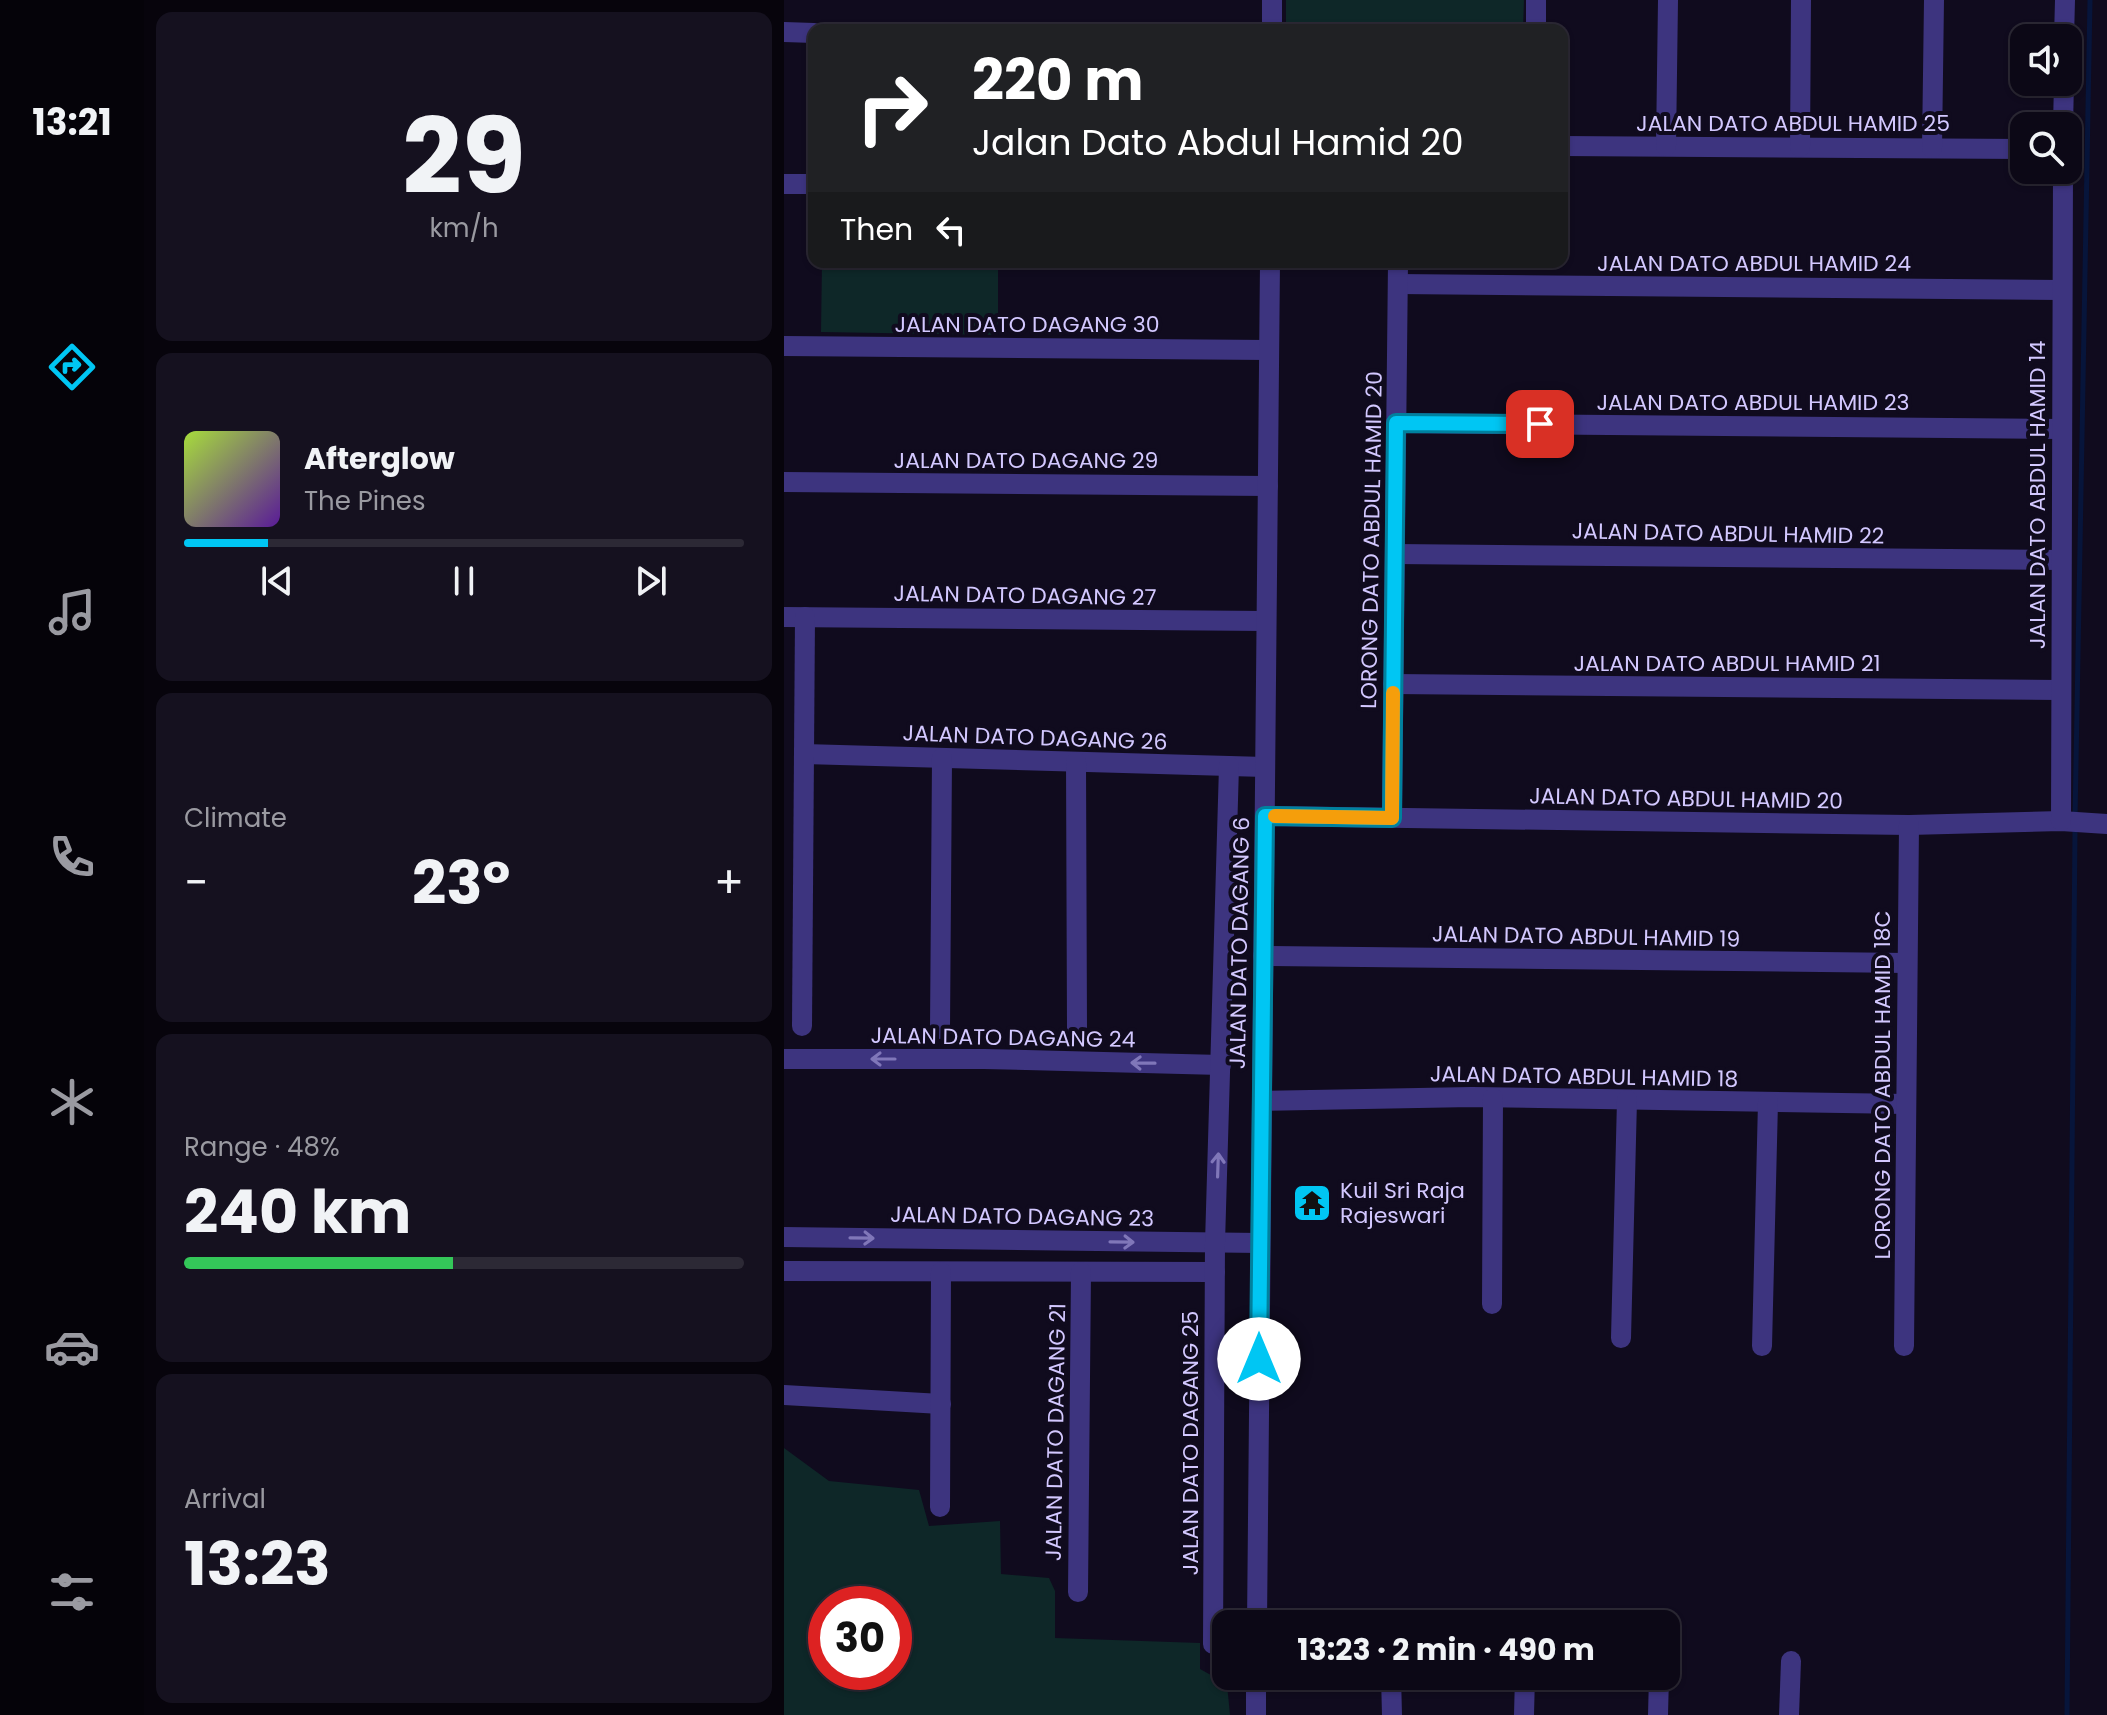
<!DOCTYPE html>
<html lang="en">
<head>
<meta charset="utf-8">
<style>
  :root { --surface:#0c0816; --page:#15111f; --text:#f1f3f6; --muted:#9a9aa1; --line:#2c2935; --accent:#00c6f3 }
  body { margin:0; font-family:Poppins,sans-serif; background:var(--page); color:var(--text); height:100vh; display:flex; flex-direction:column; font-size:30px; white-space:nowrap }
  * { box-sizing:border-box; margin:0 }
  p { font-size:26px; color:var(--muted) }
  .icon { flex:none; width:44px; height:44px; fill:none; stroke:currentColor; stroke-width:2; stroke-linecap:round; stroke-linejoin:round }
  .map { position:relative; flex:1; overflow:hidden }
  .details { display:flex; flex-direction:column; gap:12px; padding:12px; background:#07040c; width:640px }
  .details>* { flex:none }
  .guide { position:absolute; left:24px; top:24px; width:760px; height:244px; border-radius:16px; box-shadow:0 2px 6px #0004,0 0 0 2px var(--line); background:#202124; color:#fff; overflow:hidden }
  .fabs { position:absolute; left:1226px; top:24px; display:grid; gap:16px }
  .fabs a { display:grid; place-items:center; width:72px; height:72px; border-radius:16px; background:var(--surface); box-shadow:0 2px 6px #0004,0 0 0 2px var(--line); font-size:40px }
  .speed { position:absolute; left:24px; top:1586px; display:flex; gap:16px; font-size:40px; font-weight:700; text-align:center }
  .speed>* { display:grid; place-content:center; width:104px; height:104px; border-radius:50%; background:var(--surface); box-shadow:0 2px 6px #0004,0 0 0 2px var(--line); line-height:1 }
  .speed .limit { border:12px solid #d22; background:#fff; color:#111 }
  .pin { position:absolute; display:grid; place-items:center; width:68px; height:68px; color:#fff; margin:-34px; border-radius:16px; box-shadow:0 4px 12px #0006 }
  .me { position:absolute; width:88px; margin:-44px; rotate:0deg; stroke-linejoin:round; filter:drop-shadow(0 0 6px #0008) }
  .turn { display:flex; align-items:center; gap:28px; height:168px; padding:0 32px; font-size:36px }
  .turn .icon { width:104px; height:104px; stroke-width:2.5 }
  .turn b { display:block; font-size:56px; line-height:68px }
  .then { display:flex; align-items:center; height:76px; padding:0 32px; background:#0003; gap:16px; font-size:30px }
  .big { font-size:60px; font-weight:700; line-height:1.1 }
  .details .tile { flex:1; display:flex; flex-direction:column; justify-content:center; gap:12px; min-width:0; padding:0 28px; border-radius:16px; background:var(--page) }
  .details .dial { align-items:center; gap:0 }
  .dial b { font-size:104px; line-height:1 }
  .song { display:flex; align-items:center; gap:24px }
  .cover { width:96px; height:96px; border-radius:12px; background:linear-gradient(135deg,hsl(80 70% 55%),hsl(270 70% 35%)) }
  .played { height:8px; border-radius:4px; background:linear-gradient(90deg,var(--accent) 15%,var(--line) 15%) }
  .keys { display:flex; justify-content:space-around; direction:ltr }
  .heat { display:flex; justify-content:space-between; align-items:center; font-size:44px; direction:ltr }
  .charge { height:12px; border-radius:6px; background:linear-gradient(90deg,#34c759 48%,var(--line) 0) }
  .trip { position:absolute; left:428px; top:1610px; width:468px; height:80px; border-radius:16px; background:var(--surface); box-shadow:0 2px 6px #0004,0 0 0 2px var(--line); font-weight:700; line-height:80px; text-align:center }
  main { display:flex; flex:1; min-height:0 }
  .dock { display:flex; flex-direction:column; width:144px; justify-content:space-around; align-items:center; background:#050309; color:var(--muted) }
  .dock .icon { width:56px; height:56px }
  .dock .active { color:var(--accent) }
  .dock b { font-size:36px; color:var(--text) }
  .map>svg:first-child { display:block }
  .green { fill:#0e2728; fill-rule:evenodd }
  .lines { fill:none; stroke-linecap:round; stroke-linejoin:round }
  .stream { stroke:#07153b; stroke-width:5 }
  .street { stroke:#3d347f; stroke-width:20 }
  .oneway { stroke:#8077b9 }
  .route-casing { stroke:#00819e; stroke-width:20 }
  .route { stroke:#00c6f3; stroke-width:14 }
  .slow { stroke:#f59e0b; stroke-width:14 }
  .labels { text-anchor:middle; stroke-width:8; stroke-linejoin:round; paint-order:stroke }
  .street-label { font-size:22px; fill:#d3c8ff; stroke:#100b1e }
  .poi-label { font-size:22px; fill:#d3c8ff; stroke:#100b1e; text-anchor:start }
</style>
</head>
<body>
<main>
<nav class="dock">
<b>13:21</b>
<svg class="icon active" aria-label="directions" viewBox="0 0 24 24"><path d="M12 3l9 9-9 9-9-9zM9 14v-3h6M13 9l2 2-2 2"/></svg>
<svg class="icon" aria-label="music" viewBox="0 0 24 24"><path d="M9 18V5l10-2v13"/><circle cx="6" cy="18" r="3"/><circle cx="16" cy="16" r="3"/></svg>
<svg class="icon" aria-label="phone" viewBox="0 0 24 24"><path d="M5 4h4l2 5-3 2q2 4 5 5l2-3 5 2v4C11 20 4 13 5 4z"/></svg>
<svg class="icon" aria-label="climate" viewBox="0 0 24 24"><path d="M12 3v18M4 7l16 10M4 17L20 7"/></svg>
<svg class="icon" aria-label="car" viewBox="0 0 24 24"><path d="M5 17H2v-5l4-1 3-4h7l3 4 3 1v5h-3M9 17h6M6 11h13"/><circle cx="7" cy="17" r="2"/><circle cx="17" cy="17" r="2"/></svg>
<svg class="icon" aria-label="filters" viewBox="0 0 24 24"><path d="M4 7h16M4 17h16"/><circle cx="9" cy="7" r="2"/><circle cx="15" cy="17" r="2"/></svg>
</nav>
<section class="details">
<div class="tile dial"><b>29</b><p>km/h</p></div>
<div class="tile">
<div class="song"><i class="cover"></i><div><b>Afterglow</b><p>The Pines</p></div></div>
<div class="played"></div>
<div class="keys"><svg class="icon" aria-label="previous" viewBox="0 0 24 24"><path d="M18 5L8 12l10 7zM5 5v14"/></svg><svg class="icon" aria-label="pause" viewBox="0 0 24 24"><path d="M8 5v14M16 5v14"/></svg><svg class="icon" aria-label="next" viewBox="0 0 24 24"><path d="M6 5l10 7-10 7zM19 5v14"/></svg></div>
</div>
<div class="tile"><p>Climate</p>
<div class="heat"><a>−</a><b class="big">23°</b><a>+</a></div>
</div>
<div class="tile"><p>Range · 48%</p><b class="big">240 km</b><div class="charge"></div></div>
<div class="tile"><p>Arrival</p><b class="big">13:23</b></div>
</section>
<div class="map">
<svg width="1323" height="1715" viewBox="0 0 1323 1715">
  <rect width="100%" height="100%" fill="#100b1e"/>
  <g class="green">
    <polygon points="502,0 740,0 739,30 502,30"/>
    <polygon points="38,262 214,263 214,335 37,332"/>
    <path d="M 0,1448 L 45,1481 L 135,1490 L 145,1526 L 216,1521 L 217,1574 L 265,1578 L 271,1591 L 271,1638 L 416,1643 L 416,1669 L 443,1684 L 446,1715 L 0,1715 ZM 42,1604 L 110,1604 L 110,1672 L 42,1672 Z"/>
  </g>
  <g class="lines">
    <g class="stream">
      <polyline points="1291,819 1306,0"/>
      <polyline points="1283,1715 1291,829"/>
    </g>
    <g class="street">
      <polyline points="488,30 488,0"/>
      <polyline points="752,30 752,0"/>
      <polyline points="0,32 30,33"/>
      <polyline points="1280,38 1281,0"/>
      <polyline points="1279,126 1280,82"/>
      <polyline points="778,146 1240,149"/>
      <polyline points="882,146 884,0"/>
      <polyline points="1016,147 1017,0"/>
      <polyline points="1148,148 1150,0"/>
      <polyline points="0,184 30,184"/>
      <polyline points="614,284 1278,290"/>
      <polyline points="0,346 485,350"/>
      <polyline points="612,423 1278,429"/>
      <polyline points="0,482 484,486"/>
      <polyline points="611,554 1277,560"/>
      <polyline points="0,617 482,621"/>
      <polyline points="609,684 1276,690"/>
      <polyline points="20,754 481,767"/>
      <polyline points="292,762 293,1029"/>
      <polyline points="481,816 1125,825 1277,821 1323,824"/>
      <polyline points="608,818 614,262"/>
      <polyline points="1277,821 1279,170"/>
      <polyline points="479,956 1123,963"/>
      <polyline points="18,1026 21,617"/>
      <polyline points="156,1029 158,758"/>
      <polyline points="0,1059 200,1059 437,1065"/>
      <polyline points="478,1101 688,1097 1122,1104"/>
      <polyline points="0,1237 476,1243"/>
      <polyline points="0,1271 431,1272"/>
      <polyline points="708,1304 709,1098"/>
      <polyline points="837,1338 843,1100"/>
      <polyline points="978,1346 984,1102"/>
      <polyline points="1120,1346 1125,825"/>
      <polyline points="0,1395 157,1404"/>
      <polyline points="156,1507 157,1272"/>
      <polyline points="294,1592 297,1272"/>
      <polyline points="473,1624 486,262"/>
      <polyline points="429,1644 431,1243 445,766"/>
      <polyline points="607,1676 608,1715"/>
      <polyline points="472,1715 472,1676"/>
      <polyline points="740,1715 741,1676"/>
      <polyline points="874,1715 875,1676"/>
      <polyline points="1005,1715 1007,1661"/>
    </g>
  </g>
  <defs><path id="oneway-shaft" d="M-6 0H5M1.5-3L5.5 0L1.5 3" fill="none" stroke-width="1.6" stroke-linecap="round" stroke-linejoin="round" transform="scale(2)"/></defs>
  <g class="oneway">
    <use href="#oneway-shaft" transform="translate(99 1059) rotate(-180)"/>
    <use href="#oneway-shaft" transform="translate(359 1063) rotate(-179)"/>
    <use href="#oneway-shaft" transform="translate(434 1165) rotate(-88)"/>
    <use href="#oneway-shaft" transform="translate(78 1238) rotate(1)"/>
    <use href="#oneway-shaft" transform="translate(338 1242) rotate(1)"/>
  </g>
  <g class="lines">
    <defs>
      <polyline id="route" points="475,1359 481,816 608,818 612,423 756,424"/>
    </defs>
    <use href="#route" class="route-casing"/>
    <use href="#route" class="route"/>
    <polyline class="slow" points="491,816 608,818 609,693"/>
  </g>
  <defs>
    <symbol id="temple-square" viewBox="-11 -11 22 22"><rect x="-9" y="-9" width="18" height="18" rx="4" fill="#00c6f3" stroke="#100b1e"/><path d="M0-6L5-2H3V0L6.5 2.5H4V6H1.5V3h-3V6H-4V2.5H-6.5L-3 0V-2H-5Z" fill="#111"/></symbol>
  </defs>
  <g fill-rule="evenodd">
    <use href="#temple-square" x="506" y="1181" width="44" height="44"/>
  </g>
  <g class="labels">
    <g class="street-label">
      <text x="1009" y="131">JALAN DATO ABDUL HAMID 25</text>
      <text x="970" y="271">JALAN DATO ABDUL HAMID 24</text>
      <text x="243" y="332">JALAN DATO DAGANG 30</text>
      <text x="969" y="410">JALAN DATO ABDUL HAMID 23</text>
      <text x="242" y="468">JALAN DATO DAGANG 29</text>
      <text transform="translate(1253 495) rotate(-90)" y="8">JALAN DATO ABDUL HAMID 14</text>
      <text transform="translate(944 533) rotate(1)" y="8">JALAN DATO ABDUL HAMID 22</text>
      <text transform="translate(587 540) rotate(-89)" y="8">LORONG DATO ABDUL HAMID 20</text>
      <text transform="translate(241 595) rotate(1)" y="8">JALAN DATO DAGANG 27</text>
      <text x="943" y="671">JALAN DATO ABDUL HAMID 21</text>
      <text transform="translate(251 737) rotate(2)" y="8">JALAN DATO DAGANG 26</text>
      <text transform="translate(902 798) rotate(1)" y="8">JALAN DATO ABDUL HAMID 20</text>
      <text transform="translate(802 936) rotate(1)" y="8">JALAN DATO ABDUL HAMID 19</text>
      <text transform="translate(455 943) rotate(-89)" y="8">JALAN DATO DAGANG 6</text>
      <text transform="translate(219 1037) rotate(1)" y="8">JALAN DATO DAGANG 24</text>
      <text transform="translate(800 1076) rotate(1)" y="8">JALAN DATO ABDUL HAMID 18</text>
      <text transform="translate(1098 1085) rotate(-90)" y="8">LORONG DATO ABDUL HAMID 18C</text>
      <text transform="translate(238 1216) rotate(1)" y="8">JALAN DATO DAGANG 23</text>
      <text transform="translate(271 1432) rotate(-89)" y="8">JALAN DATO DAGANG 21</text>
      <text transform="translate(406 1443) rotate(-90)" y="8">JALAN DATO DAGANG 25</text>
    </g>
    <g class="poi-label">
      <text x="556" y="1198">Kuil Sri Raja<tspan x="556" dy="25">Rajeswari</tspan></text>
    </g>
  </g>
</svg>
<div class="fabs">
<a><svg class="icon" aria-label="sound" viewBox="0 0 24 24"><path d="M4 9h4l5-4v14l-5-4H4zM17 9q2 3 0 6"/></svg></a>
<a><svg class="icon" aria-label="search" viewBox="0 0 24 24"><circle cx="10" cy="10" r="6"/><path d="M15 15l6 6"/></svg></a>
</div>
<div class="speed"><div class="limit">30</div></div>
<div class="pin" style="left:756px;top:424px;background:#d93025"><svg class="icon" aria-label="arrive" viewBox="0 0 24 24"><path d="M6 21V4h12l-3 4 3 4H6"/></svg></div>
<svg class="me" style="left:475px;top:1359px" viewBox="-20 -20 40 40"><circle r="19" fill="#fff"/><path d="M0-13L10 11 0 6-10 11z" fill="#00c6f3"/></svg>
<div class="trip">13:23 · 2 min · 490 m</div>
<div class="guide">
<div class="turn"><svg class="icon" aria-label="right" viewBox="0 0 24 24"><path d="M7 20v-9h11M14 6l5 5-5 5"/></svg><div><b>220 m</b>Jalan Dato Abdul Hamid 20</div></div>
<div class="then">Then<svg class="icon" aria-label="left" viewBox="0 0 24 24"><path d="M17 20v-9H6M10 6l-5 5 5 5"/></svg></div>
</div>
</div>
</main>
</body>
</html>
